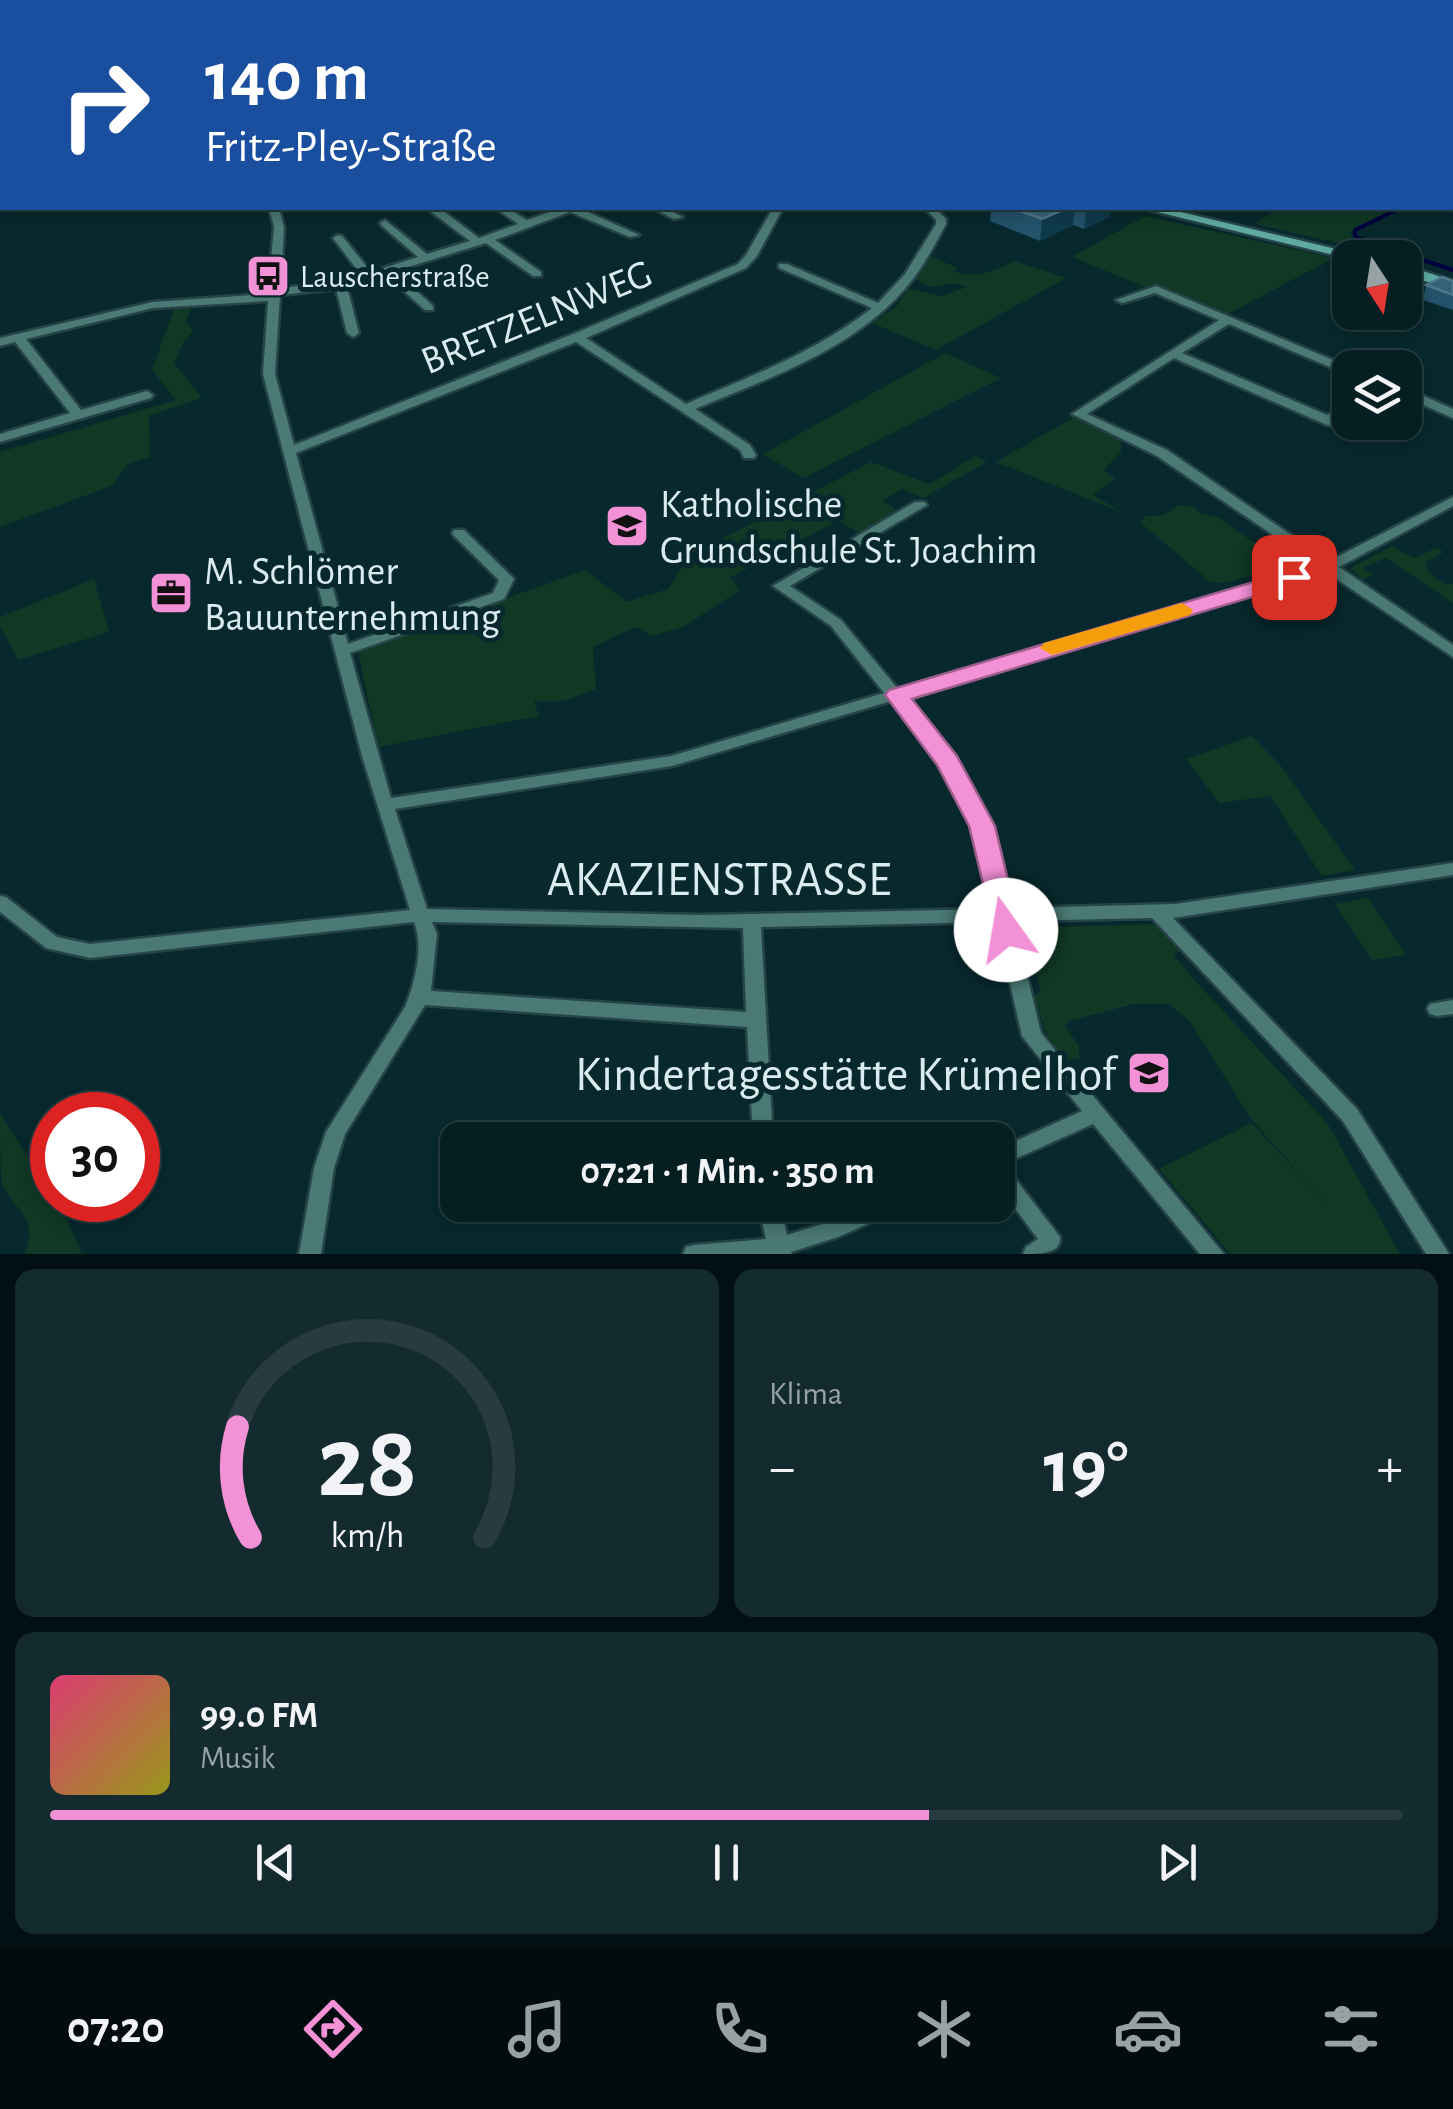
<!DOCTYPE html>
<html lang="de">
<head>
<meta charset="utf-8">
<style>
  :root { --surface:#051e22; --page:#132b2f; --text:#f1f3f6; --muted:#97a2a5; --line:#263c40; --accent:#f391d6 }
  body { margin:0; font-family:"Alegreya Sans",sans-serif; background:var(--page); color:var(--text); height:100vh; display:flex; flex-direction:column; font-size:38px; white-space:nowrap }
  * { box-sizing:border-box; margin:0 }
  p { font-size:32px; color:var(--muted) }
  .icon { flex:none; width:55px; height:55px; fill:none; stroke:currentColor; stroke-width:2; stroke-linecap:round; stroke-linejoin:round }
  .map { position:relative; height:1254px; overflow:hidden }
  .panel { display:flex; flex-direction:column; gap:15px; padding:15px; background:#031013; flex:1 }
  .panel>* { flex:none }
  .banner { position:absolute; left:0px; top:0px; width:1455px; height:210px; box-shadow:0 5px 15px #0003,0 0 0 2px var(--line); background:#1a4fa0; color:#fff; overflow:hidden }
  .needle { width:65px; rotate:168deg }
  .controls { position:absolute; left:1332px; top:240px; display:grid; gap:20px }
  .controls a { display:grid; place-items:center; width:90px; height:90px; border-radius:20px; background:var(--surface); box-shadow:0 5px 15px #0003,0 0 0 2px var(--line); font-size:50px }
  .speed { position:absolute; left:30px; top:1092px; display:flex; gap:20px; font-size:50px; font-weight:700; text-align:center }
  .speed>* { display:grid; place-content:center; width:130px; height:130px; border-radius:50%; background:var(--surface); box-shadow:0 5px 15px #0003,0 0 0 2px var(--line); line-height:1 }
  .speed .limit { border:15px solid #d22; background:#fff; color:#111 }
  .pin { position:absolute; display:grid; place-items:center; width:85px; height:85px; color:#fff; margin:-42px; border-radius:20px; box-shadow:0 5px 15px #0006 }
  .me { position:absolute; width:110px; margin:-55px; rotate:347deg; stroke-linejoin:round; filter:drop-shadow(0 0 8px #0008) }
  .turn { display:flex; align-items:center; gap:35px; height:210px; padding:0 40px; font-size:45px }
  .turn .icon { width:130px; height:130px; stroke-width:2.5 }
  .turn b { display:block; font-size:70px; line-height:85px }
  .big { font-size:75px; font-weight:700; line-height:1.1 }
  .panel .card { flex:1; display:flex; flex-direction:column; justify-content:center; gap:15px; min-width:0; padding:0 35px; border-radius:20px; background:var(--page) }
  .panel .dial { align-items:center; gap:0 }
  .dial svg { height:260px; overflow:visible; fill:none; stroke:var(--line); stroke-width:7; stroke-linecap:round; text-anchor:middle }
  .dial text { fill:var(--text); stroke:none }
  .song { display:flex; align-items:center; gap:30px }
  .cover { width:120px; height:120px; border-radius:15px; background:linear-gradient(135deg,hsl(340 70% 55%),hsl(60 70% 35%)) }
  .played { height:10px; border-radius:5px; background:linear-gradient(90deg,var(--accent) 65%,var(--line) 65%) }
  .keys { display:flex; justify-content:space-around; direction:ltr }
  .heat { display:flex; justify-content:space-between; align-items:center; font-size:55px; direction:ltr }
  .panel .tiles { flex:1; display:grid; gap:15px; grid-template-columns:1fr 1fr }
  .card:last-child { grid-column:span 2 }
  .trip { position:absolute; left:440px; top:1122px; width:575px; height:100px; border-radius:20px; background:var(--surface); box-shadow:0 5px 15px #0003,0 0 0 2px var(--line); font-weight:700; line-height:100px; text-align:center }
  .menu { display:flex; height:160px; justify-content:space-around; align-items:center; background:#020c0e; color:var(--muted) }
  .menu .icon { width:70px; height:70px }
  .menu .current { color:var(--accent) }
  .menu b { font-size:45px; color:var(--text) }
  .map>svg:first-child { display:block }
  .green { fill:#0f3825 }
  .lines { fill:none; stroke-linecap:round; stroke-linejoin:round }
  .stream { stroke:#00013e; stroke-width:4 }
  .canal { fill:#00013e; fill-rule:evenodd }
  .street-casing { stroke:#254348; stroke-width:5 }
  .secondary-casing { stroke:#254348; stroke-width:5 }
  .street { fill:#4b7973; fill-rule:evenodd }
  .secondary { fill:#5eaaa1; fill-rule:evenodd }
  .wall { fill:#23526b }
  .shaded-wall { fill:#0f3a4c }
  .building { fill:#366279; stroke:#50788c; stroke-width:2.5 }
  .route { fill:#f391d6; stroke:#9e5e8b; stroke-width:2.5 }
  .slow { fill:#f59e0b }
  .labels { text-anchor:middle; stroke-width:10; stroke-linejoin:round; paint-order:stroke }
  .far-poi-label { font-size:32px; fill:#daecef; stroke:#07282d; text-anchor:start }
  .street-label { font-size:40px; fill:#daecef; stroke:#07282d }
  .poi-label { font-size:40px; fill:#daecef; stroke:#07282d; text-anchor:start }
  .near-street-label { font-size:48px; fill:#daecef; stroke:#07282d }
  .near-poi-label { font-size:48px; fill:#daecef; stroke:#07282d; text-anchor:end }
</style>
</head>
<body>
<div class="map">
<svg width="1453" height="1254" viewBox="0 0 1453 1254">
  <rect width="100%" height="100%" fill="#07282d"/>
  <g class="green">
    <polygon points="1279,208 1400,208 1349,232 1358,242 1405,258 1255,224"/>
    <polygon points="1145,216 1334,258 1220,318 1072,257"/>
    <path d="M 927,255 L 958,268 L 953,271 C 974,280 994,271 1014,261 L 1066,278 L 936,350 L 872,323 L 896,307 L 908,289 L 942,296 L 967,287 L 954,283 L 932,287 L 912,278 Z"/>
    <polygon points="191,308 185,322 194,331 185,339 174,363 202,398 149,416 150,457 128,464 111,486 0,527 0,452 176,400 152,370 174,309"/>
    <polygon points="945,353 1001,378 803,478 763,454"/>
    <polygon points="1078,415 1121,432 1121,452 1104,470 1115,478 1093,495 1123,513 996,462"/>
    <polygon points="976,456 987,462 923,498 902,489 883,501 898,511 860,533 838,521 731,577 739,591 683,627 652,636 636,627 593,647 596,689 564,701 534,701 539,716 378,747 358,652 585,570 627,602 668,589 690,555 871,462 929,484"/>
    <polygon points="1179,505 1194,507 1201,514 1219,518 1275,557 1290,554 1298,564 1223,583 1210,582 1141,523 1146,516 1164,515"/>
    <polygon points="1392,546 1414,558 1436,548 1444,552 1426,562 1428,572 1446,585 1453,583 1453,603 1386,558 1363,568 1373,575 1363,580 1350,568"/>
    <polygon points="94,579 109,632 18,660 0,626 0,617"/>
    <polygon points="1252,736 1281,766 1355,870 1322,876 1270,796 1219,803 1186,759"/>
    <polygon points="1368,898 1406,955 1372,960 1335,904"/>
    <polygon points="1158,924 1184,950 1173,954 1189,974 1328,1124 1400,1254 1230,1254 1159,1169 1252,1123 1331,1209 1251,1119 1189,1020 1168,1004 1134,1004 1069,1021 1065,1026 1079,1046 1079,1059 1064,1059 1047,1035 1032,996 1041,992 1033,959 1022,957 1018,928"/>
    <path d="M 0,1113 L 68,1222 L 82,1254 L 24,1254 C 41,1217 15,1212 2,1184 C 0,1167 0,1132 0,1113 Z"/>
  </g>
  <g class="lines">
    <polyline class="stream" points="1391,208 1394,211 1355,230 1355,237 1453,270"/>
    <polygon class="canal" points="1059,0 1071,0 1073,2 1062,2"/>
    <defs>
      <g id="street">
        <polygon points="63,0 84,0 80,2 61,2"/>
        <polygon points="132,0 141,0 142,2 134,2"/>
        <polygon points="195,0 206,0 208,2 198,2"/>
        <polygon points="920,0 931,0 933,2 923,2"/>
        <polygon points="2,10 2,16 0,17 0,11"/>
        <polygon points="2,117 2,123 0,124 0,118"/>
        <path d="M 269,208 L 279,208 L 284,227 L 281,288 L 340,282 L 361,275 L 333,238 L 338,235 L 342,236 L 371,272 L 418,257 L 381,225 L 380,223 L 385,220 L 427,254 L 470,241 L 430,211 L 430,208 L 439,208 L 479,238 L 518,224 L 495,208 L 507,208 L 527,220 L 562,208 L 579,208 L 639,235 L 630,237 L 570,212 L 495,240 L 541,272 L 541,276 L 533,276 L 486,243 L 395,271 L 433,306 L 433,310 L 425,310 L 386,275 L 347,287 L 359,333 L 353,337 L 347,333 L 336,289 L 280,295 L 275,374 L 294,445 L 573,334 L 738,264 L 746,255 L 773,208 L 783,208 L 757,256 L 746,268 L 586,338 L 686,404 C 751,376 816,352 872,308 L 779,268 L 779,264 L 787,264 L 878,303 L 905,274 L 936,224 L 936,220 L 925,208 L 935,208 L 946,219 L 946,224 C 935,244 924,266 909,284 C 856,349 769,378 695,409 L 750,445 L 756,455 L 754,458 L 744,458 L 740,450 L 576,342 L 296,453 L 348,644 L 493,593 L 499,580 L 454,536 L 452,533 L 454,530 L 464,530 L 514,579 L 504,599 L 350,653 L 391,798 L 671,756 L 884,693 L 831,626 L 773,586 L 915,502 L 925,502 L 927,505 L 790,586 L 841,620 L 898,689 L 1317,565 L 1157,456 L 1072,414 L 1219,320 L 1155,293 L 1122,303 L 1116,300 L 1156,286 L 1352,368 L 1350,368 L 1350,375 L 1346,374 L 1229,324 L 1182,353 L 1327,415 L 1338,410 L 1350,414 L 1350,420 L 1340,427 L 1327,425 L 1174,358 L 1087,414 L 1167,450 L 1329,561 L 1453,497 L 1453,506 L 1339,567 L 1453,645 L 1453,657 L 1326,572 L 904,697 L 954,758 L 991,826 L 1011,908 L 1175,904 L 1453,863 L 1453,875 L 1173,918 L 1357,1109 L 1449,1254 L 1426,1254 L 1343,1121 L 1152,918 L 1014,921 L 1041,1033 L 1224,1254 L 1200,1254 L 1093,1124 L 1004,1164 L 1060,1237 C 1062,1254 1039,1254 1023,1254 L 1026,1247 L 1038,1239 L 998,1186 L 998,1149 L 1082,1111 L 1022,1036 L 996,922 L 761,927 L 773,1140 L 753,1140 L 747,1027 L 425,1005 L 345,1134 L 334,1168 L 321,1254 L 299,1254 L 314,1168 L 326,1132 L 405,1007 C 415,983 424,947 414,922 L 90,958 L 46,948 L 0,912 L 0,896 L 6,897 L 57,937 L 90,944 L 410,910 L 362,756 L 263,374 L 268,301 L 153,308 L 26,339 L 81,410 L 147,391 L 153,395 L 151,398 L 0,442 L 0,434 L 70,413 L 15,342 L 0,346 L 0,338 L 153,302 L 268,294 L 274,227 ZM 891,701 L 941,764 L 973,826 L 993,909 L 699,915 L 427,909 L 395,809 L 672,766 ZM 432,922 L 743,928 L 746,1012 L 431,991 L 437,934 Z"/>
        <polygon points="652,208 665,208 683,217 674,219"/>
        <polygon points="1405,388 1453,409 1453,418 1405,397"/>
        <polygon points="1453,1000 1453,1014 1437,1016 1430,1014 1427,1009 1430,1004"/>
        <polygon points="758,1205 780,1205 787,1235 826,1223 868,1205 901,1205 897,1211 838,1237 791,1252 792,1254 683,1254 686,1247 694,1245 766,1239"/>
      </g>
      <g id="secondary">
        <polygon points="411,0 436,0 438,2 414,2"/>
        <polygon points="749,0 765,0 767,2 751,2"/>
        <polygon points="1141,208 1164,208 1374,258 1350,259"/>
        <polygon points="1405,265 1453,281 1453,291 1405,274"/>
      </g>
    </defs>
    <use href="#street" class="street-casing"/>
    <use href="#secondary" class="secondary-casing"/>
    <use href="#street" class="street"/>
    <use href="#secondary" class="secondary"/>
  </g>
  <g class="wall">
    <polygon points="991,208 1110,208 1109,217 1084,229 1073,225 1040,241 990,221"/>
    <polygon points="1453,281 1453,310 1423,300 1426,285"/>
  </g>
  <g class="shaded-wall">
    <polygon points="1067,208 1075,208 1073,225 1040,241 1042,219"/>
    <polygon points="1087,208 1110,208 1109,217 1084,229"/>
  </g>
  <g class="building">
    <polygon points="1012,208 1067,208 1042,219"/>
    <polygon points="1442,277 1453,281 1453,295 1426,285"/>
  </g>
  <polygon class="route" points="1294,570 1305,577 1302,582 912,699 957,756 995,826 1020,930 1016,937 996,937 969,826 937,765 885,695 889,690"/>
  <polygon class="slow" points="1182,603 1193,610 1190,615 1052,655 1040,648 1044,643"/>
  <defs>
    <symbol id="bus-square" viewBox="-11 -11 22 22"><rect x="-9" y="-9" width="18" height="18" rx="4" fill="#f391d6" stroke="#07282d"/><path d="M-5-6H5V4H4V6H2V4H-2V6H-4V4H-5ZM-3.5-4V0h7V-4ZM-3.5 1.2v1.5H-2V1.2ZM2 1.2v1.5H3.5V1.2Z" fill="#111"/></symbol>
    <symbol id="school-square" viewBox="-11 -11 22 22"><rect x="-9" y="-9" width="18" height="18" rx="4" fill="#f391d6" stroke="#07282d"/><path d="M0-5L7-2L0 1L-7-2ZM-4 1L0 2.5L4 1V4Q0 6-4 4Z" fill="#111"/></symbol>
    <symbol id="office-square" viewBox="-11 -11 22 22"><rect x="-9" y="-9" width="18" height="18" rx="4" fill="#f391d6" stroke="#07282d"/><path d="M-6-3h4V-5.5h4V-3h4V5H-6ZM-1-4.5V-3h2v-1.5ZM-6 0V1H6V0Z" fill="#111"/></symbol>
  </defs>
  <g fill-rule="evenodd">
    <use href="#bus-square" x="243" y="251" width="50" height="50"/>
    <use href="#school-square" x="602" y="501" width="50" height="50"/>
    <use href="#office-square" x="146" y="568" width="50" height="50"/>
    <use href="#school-square" x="1124" y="1048" width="50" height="50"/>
  </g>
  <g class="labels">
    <g class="far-poi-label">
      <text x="300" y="287">Lauscherstraße</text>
    </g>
    <g class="street-label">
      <text transform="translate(536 316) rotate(-22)" y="14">BRETZELNWEG</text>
    </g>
    <g class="poi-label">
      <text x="660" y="517">Katholische<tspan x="660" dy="46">Grundschule St. Joachim</tspan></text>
      <text x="204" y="584">M. Schlömer<tspan x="204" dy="46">Bauunternehmung</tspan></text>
    </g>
    <g class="near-street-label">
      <text x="719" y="895">AKAZIENSTRASSE</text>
    </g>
    <g class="near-poi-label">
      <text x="1116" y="1090">Kindertagesstätte Krümelhof</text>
    </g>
  </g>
</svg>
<div class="controls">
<a><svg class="needle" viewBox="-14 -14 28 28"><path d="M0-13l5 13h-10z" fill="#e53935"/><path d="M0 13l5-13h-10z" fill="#97a2a5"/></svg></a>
<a><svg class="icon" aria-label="layers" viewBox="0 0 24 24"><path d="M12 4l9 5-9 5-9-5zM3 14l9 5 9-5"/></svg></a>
</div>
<div class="speed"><div class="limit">30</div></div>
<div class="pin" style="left:1294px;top:577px;background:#d93025"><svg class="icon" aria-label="arrive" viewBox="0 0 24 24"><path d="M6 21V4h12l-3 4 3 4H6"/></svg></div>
<svg class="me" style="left:1006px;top:930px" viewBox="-20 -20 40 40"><circle r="19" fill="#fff"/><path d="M0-13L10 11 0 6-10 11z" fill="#f391d6"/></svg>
<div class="trip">07:21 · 1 Min. · 350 m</div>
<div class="banner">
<div class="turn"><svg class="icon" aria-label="right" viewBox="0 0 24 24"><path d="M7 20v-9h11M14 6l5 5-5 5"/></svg><div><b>140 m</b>Fritz-Pley-Straße</div></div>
</div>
</div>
<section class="panel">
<div class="tiles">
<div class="card dial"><svg viewBox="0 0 100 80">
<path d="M14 69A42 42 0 1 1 86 69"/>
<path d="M14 69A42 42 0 0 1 10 35" stroke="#f391d6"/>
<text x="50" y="56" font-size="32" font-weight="700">28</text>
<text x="50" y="72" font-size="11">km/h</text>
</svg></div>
<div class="card"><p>Klima</p>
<div class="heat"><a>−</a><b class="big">19°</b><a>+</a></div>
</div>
<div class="card">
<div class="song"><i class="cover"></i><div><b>99.0 FM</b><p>Musik</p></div></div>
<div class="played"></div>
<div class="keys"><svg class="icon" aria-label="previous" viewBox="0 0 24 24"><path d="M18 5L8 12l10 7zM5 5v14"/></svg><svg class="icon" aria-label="pause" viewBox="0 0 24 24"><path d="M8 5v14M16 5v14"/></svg><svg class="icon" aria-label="next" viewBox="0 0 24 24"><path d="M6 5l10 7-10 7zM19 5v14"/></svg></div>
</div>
</div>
</section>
<nav class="menu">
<b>07:20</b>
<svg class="icon current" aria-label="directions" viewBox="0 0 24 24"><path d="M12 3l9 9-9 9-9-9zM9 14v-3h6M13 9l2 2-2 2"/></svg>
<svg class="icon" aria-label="music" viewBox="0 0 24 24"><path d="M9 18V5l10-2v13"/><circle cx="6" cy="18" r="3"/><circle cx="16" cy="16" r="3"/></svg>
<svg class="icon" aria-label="phone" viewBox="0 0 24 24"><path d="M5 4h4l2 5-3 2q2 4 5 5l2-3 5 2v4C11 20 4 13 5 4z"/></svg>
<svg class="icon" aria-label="climate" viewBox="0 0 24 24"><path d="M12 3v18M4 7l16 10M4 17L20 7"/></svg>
<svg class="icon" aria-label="car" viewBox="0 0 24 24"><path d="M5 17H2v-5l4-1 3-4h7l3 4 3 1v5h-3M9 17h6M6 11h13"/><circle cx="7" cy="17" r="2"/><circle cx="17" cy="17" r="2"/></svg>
<svg class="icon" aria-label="filters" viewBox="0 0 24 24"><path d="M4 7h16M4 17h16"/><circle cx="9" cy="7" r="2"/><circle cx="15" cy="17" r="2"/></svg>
</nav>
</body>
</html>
